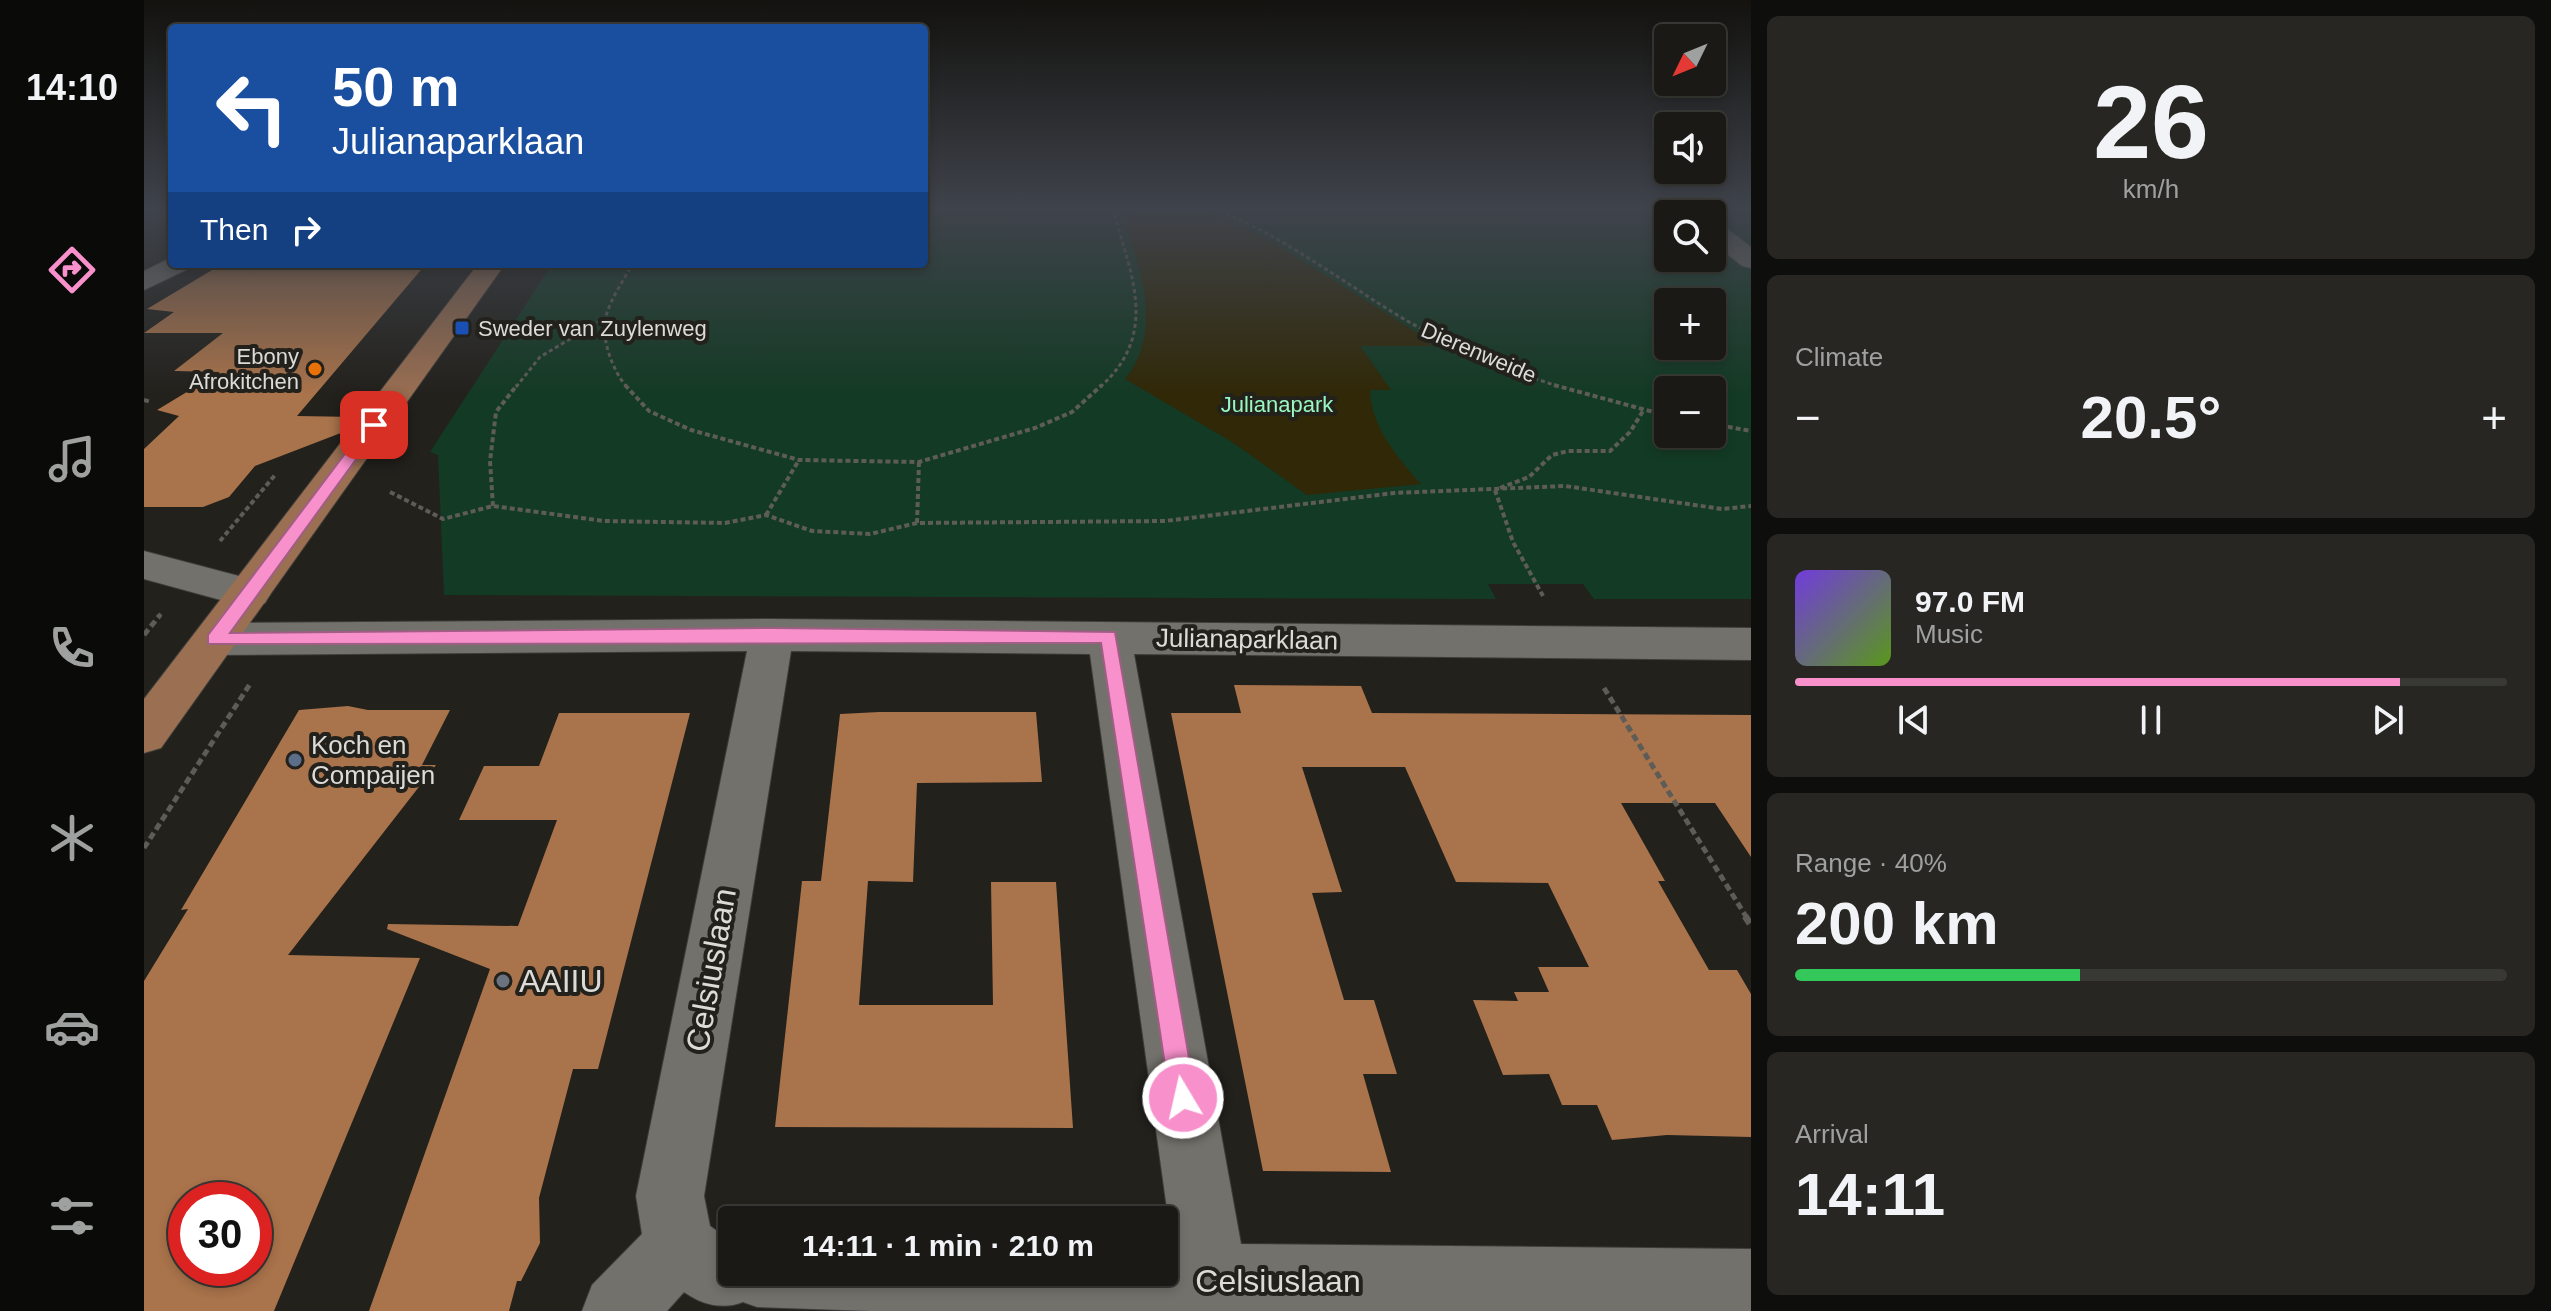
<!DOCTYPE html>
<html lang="en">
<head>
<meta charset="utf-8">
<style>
  :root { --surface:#1a1915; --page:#272622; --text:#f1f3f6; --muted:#9fa0a0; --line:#383834; --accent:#f890cc }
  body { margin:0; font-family:Helvetica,sans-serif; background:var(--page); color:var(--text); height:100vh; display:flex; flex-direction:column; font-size:30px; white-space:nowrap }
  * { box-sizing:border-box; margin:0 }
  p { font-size:26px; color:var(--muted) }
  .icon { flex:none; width:44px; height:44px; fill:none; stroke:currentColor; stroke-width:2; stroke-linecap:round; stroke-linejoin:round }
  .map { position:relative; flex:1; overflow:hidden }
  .panel { display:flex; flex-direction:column; gap:16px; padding:16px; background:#0e0e0c; width:800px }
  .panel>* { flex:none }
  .guide { position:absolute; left:24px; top:24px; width:760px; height:244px; border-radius:8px; box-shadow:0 4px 12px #0003,0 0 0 2px var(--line); background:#1a4fa0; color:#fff; overflow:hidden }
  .needle { width:52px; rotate:227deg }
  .buttons { position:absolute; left:1510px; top:24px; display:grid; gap:16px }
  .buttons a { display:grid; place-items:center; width:72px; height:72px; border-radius:8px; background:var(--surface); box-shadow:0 4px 12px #0003,0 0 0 2px var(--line); font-size:40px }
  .speed { position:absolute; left:24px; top:1182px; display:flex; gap:16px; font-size:40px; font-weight:700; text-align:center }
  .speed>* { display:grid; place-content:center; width:104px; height:104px; border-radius:50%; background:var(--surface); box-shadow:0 4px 12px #0003,0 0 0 2px var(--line); line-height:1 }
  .speed .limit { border:12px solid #d22; background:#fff; color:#111 }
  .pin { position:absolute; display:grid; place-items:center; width:68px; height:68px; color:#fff; margin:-34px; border-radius:16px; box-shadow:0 4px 12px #0006 }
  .me { position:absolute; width:88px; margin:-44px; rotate:351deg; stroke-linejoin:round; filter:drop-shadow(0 0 6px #0008) }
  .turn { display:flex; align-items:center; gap:28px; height:168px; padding:0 32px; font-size:36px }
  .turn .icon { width:104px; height:104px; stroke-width:2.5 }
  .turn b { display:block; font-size:56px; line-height:68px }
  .then { display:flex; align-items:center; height:76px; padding:0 32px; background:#0003; gap:16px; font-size:30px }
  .big { font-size:60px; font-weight:800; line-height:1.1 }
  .panel .card { flex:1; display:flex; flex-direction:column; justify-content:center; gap:12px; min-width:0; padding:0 28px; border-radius:12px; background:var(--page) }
  .panel .dial { align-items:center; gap:0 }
  .dial b { font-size:104px; line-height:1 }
  .song { display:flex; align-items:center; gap:24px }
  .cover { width:96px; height:96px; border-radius:12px; background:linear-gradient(135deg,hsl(260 70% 55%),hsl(90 70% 35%)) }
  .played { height:8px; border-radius:4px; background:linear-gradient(90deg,var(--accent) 85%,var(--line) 85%) }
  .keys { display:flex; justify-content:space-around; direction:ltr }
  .heat { display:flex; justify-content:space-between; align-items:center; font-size:44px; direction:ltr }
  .charge { height:12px; border-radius:6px; background:linear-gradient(90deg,#34c759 40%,var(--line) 0) }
  .trip { position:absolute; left:574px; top:1206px; width:460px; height:80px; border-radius:8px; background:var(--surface); box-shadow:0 4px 12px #0003,0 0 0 2px var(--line); font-weight:800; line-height:80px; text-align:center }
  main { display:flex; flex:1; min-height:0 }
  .dock { display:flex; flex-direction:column; width:144px; justify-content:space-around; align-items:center; background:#0a0a08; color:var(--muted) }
  .dock .icon { width:56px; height:56px }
  .dock .current { color:var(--accent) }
  .dock b { font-size:36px; color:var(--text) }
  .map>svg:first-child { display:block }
  .green { fill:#133a24; fill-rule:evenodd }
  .sand { fill:#302807 }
  .building { fill:#a9734b; fill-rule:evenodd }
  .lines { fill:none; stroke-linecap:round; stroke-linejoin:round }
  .minor-casing { stroke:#3e3d39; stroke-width:2 }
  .major-casing { stroke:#3e3d39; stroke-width:2 }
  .path-far3 { stroke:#5e5c57; stroke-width:3; stroke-dasharray:4 3; stroke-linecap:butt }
  .path-far2 { stroke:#5e5c57; stroke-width:4; stroke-dasharray:5 3; stroke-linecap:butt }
  .path-far1 { stroke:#5e5c57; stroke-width:5; stroke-dasharray:7 4; stroke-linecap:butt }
  .path { stroke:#5e5c57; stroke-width:7; stroke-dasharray:9 6; stroke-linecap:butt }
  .minor { fill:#72716b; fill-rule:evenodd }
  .major { fill:#9a6f52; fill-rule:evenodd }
  .route { fill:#f890cc; stroke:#a15e85; stroke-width:2 }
  .transit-dot { fill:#1a4fb4; stroke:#23211c; stroke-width:3 }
  .food-dot { fill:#e8710a; stroke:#23211c; stroke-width:3 }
  .service-dot { fill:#5c6f8a; stroke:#23211c; stroke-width:3 }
  .worship-dot { fill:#6b7280; stroke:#23211c; stroke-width:3 }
  .labels { text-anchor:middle; stroke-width:8; stroke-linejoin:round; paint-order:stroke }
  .far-poi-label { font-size:22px; fill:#dcdbd7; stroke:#23211c; text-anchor:start }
  .far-street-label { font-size:22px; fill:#dcdbd7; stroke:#23211c }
  .far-park-label { font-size:22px; fill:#9af7bf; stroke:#23211c }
  .street-label { font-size:26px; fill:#dcdbd7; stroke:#23211c }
  .poi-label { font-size:26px; fill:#dcdbd7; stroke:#23211c; text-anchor:start }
  .near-street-label { font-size:32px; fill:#dcdbd7; stroke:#23211c }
  .near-poi-label { font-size:32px; fill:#dcdbd7; stroke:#23211c; text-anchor:start }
</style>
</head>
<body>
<main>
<nav class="dock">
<b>14:10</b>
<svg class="icon current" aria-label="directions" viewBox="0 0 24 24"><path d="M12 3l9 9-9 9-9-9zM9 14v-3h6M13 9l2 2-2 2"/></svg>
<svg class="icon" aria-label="music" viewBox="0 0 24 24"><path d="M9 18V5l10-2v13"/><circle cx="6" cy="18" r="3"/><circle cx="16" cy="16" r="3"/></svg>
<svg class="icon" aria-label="phone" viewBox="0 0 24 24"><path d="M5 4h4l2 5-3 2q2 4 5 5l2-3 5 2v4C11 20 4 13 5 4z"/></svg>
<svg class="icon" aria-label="climate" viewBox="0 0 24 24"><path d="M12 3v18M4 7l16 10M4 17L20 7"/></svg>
<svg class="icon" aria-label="car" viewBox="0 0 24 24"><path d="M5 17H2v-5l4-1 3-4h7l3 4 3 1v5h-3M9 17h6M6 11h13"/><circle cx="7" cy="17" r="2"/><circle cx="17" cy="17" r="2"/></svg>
<svg class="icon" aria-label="filters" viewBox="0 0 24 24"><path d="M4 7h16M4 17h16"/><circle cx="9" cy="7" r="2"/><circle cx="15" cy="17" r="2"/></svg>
</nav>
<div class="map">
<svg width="1607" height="1311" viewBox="0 0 1607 1311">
  <rect width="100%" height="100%" fill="#23211c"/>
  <path class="green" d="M 780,211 L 1607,211 L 1607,599 L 1450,599 L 1439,584 L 1344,584 L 1352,599 L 300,595 L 294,455 L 286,452 L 408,264 L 780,264 ZM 1524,214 L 1568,214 L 1568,258 L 1524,258 ZM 1524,302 L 1568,302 L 1568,346 L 1524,346 ZM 1524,390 L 1568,390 L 1568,434 L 1524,434 Z"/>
  <path class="sand" d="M 993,211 L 1056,211 L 1087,221 L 1122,238 L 1280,337 L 1287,346 L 1216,346 L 1247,390 L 1226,390 C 1226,425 1255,460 1277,484 L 1163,495 L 1088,442 L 981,379 C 1018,334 999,272 980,223 L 982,217 Z"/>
  <g class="building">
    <polygon points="78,264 282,264 153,416 213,417 202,431 111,466 85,497 59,507 0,507 0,449 35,416 13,410 76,372 30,371 79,333 0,333 30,312 3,309"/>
    <polygon points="1090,685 1217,686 1228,713 1607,715 1607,857 1571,803 1477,803 1521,881 1514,881 1565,970 1593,970 1607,994 1607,1137 1523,1135 1468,1140 1453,1105 1418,1105 1405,1074 1359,1075 1329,1000 1374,1001 1370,992 1405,992 1394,967 1445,967 1404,883 1312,882 1261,767 1158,767 1198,892 1168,893 1200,1000 1230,1000 1253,1074 1219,1074 1247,1172 1119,1171 1027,713 1097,713"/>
    <path d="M 204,706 L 224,710 L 306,710 L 278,765 L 292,765 L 144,955 L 276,958 L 130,1311 L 0,1311 L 0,981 L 44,909 L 37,910 L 155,710 ZM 42,1200 L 110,1200 L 110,1268 L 42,1268 Z"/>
    <polygon points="735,712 892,712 898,782 773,783 769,882 724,881 715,1005 849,1005 847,882 912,882 929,1128 631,1127 658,881 677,881 696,714"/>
    <polygon points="415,713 546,713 454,1069 429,1069 395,1198 396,1243 377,1281 373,1281 365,1311 225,1311 346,969 243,929 244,924 374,926 413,820 315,820 340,766 395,766"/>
  </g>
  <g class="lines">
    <defs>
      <g id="minor">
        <polygon points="1568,221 1577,224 1607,247 1607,268 1598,266 1568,242"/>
        <polygon points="28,257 28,264 45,264 42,270 0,290 0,271"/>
        <polygon points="0,551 121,583 127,593 121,603 106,608 0,579"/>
        <path d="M 628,619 L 1607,628 L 1607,660 L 990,654 L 1097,1244 L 1607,1249 L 1607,1311 L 727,1311 L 613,1307 L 599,1302 C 579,1310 558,1305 540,1292 L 523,1311 L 438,1311 L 448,1285 L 498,1234 L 492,1196 L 603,651 L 71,655 L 56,650 L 49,639 L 56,628 L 71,623 ZM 647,651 L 946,654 L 1028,1245 L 1020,1245 L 1020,1272 L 588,1272 L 588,1236 L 580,1236 L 566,1226 L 560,1196 Z"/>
      </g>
      <polygon id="major" points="334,264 361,264 17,748 0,753 0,699"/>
    </defs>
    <use href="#minor" class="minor-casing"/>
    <use href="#major" class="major-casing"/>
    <g class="path-far3">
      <path d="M 1076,211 C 1139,237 1192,277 1250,313 C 1302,345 1359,368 1416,387"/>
      <polyline points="372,387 396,357 461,318"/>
      <path d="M 483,387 C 469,372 456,337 462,316 C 467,298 480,280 488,264"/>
      <path d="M 956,387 C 1015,335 988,276 969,211"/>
    </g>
    <g class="path-far2">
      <polyline points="481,385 505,411 547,430 655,460 775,462 891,428 928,412 958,385"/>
      <polyline points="1410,385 1524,416"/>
      <polyline points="0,400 7,402"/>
      <polyline points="1568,424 1607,431"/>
      <polyline points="1356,488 1385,477 1408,455 1424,451 1466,451 1486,432 1499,411"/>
      <polyline points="1351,490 1369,542 1399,596"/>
      <polyline points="246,492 299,519 349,506 460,521 581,523 622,515 668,531 726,534 773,523 1021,521 1250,493 1421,486 1578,509 1607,506"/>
      <polyline points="349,506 346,461 352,412 373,385"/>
      <polyline points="622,515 655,460"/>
      <polyline points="773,523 775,462"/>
      <polyline points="76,541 131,475"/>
      <polyline points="14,617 17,614"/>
    </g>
    <g class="path-far1">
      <polyline points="0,635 16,615"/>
      <polyline points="1460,688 1603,918"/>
      <polyline points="0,848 106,684"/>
    </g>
    <polyline class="path" points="1601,916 1607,925"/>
    <use href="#minor" class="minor"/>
    <use href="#major" class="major"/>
  </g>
  <linearGradient id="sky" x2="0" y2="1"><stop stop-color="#13120f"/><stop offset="0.53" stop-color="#3f434b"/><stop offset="1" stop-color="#3f434b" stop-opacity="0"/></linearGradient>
  <rect width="1607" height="395" fill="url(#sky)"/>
  <polygon class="route" points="230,421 237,425 86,633 628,628 971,632 1052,1098 1048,1107 1039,1111 1030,1107 1026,1098 957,643 64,644 64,635 225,422"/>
  <rect class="transit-dot" x="310" y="320" width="16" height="16" rx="4"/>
  <circle class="food-dot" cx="171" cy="369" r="8"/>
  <circle class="service-dot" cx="151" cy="760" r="8"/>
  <circle class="worship-dot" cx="359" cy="981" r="8"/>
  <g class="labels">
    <g class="far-poi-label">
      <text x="334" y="336">Sweder van Zuylenweg</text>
      <text x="155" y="364" text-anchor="end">Ebony<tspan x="155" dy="25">Afrokitchen</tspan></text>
    </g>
    <g class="far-street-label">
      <text transform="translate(1335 352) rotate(23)" y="8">Dierenweide</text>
    </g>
    <g class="far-park-label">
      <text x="1133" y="412">Julianapark</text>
    </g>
    <g class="street-label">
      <text transform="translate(1103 639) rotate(1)" y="9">Julianaparklaan</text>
    </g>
    <g class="poi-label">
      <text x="167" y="754">Koch en<tspan x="167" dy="30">Compaijen</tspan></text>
    </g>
    <g class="near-street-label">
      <text transform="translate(567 970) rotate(-80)" y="11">Celsiuslaan</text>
      <text x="1134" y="1292">Celsiuslaan</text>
    </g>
    <g class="near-poi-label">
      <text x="375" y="992">AAIIU</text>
    </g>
  </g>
</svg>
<div class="buttons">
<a><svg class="needle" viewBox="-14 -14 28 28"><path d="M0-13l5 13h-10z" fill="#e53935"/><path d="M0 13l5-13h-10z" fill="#9fa0a0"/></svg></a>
<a><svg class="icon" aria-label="sound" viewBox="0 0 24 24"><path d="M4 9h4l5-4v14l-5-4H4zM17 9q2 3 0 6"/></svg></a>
<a><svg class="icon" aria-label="search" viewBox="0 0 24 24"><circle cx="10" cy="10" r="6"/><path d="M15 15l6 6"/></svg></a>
<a>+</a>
<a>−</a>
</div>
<div class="speed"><div class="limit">30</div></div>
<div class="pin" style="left:230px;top:425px;background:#d93025"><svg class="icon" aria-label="arrive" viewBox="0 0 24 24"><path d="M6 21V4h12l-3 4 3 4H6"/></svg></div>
<svg class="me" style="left:1039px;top:1098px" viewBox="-20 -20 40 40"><circle r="17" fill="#f890cc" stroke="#fff" stroke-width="3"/><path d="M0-11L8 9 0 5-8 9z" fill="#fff"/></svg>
<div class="trip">14:11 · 1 min · 210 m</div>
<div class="guide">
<div class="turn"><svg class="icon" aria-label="left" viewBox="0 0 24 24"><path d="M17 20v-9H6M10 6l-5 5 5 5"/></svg><div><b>50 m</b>Julianaparklaan</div></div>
<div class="then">Then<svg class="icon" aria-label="right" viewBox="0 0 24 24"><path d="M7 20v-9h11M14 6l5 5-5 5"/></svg></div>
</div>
</div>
<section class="panel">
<div class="card dial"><b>26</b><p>km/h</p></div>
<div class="card"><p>Climate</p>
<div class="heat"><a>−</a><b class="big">20.5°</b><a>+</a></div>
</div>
<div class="card">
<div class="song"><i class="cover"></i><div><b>97.0 FM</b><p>Music</p></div></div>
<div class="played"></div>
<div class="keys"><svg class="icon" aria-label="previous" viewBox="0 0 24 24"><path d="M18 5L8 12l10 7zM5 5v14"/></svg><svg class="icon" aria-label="pause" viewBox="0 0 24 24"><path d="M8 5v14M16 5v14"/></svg><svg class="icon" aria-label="next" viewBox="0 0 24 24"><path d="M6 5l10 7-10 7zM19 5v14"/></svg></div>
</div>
<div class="card"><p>Range · 40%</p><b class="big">200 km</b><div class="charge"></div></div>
<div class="card"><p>Arrival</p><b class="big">14:11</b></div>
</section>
</main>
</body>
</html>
